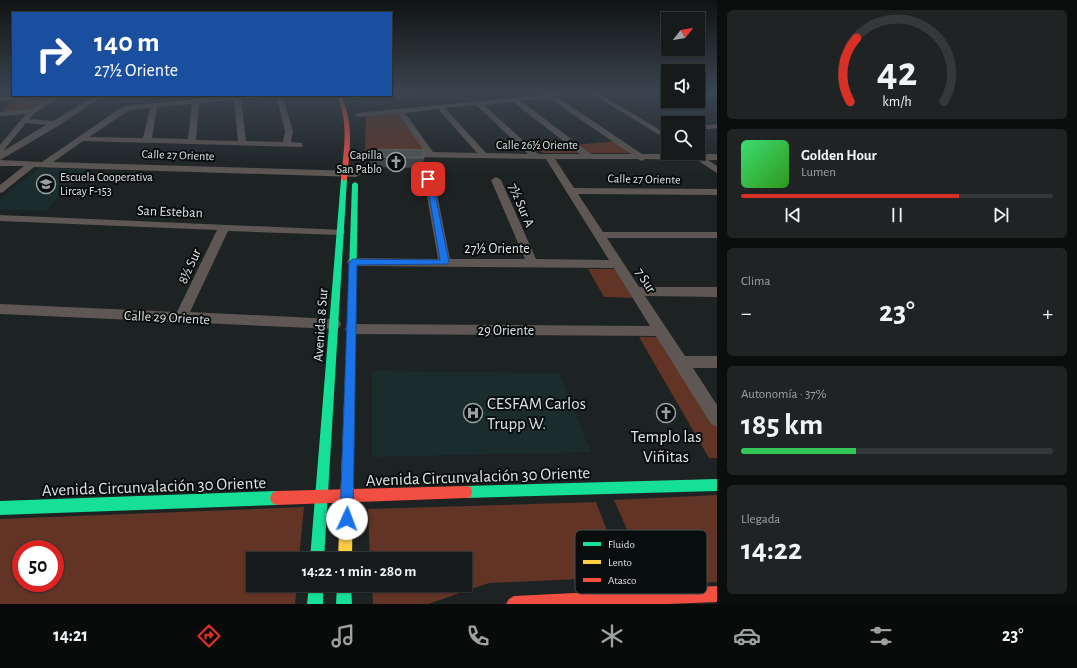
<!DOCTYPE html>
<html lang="es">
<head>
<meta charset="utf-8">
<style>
  :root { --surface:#161a1a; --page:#1f2323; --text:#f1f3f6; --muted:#9ea1a2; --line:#353839; --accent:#d93025 }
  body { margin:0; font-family:"Alegreya Sans",sans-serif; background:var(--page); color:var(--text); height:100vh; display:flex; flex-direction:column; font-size:15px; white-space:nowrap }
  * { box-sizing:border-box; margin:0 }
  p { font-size:13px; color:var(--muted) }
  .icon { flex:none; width:22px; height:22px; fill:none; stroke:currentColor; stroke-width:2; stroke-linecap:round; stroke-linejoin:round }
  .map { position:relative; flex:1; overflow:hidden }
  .panel { display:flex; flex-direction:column; gap:10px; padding:10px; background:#0c0e0e; width:360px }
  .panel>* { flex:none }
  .top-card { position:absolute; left:12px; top:12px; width:380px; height:84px; border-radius:0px; box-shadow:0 1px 3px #0004,0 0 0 1px var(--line); background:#1a4fa0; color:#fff; overflow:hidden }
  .needle { width:26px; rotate:59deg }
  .fabs { position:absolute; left:661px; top:12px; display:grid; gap:8px }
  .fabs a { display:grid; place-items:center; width:44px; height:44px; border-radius:0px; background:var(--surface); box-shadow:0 1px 3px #0004,0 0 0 1px var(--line); font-size:20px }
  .speed { position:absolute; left:12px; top:540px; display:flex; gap:8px; font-size:20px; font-weight:700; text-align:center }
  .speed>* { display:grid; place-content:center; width:52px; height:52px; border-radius:50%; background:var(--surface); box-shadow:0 1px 3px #0004,0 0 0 1px var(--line); line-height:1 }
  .speed .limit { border:6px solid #d22; background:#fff; color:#111 }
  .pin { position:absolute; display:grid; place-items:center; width:34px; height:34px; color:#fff; margin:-17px; border-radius:8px; box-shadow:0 2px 6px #0006 }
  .me { position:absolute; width:44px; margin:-22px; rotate:2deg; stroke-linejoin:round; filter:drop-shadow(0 0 3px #0008) }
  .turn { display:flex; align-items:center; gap:14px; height:84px; padding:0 16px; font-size:18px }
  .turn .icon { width:52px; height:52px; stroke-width:2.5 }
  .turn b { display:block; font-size:28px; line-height:34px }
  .big { font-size:30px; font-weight:700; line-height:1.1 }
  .panel .widget { flex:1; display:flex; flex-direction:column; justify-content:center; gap:6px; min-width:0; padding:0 14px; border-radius:6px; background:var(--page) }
  .panel .dial { align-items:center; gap:0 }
  .dial svg { height:104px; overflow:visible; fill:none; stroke:var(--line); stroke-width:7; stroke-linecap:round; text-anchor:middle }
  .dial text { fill:var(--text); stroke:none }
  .song { display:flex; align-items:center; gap:12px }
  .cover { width:48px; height:48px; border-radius:6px; background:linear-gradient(135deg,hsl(140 70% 55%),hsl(110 70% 35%)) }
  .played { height:4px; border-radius:2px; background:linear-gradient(90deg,var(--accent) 70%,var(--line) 70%) }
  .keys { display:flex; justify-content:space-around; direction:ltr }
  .heat { display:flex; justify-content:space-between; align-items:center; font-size:22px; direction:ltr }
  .charge { height:6px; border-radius:3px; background:linear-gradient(90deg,#34c759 37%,var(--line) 0) }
  .trip { position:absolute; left:246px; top:552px; width:226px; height:40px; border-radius:0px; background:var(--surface); box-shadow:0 1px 3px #0004,0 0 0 1px var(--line); font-weight:700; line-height:40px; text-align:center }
  .tabs { display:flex; height:64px; justify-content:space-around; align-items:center; background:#090a0a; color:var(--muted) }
  .tabs .icon { width:28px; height:28px }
  .tabs .on { color:var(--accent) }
  .tabs b { font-size:18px; color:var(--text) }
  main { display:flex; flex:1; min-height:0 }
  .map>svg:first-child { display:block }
  .built { fill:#1b2c2c }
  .green { fill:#613425; fill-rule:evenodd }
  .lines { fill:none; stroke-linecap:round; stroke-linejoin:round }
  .street { fill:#5e5753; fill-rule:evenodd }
  .fast { fill:#16e098; fill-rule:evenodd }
  .slow { fill:#ffcf43; fill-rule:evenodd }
  .jam { fill:#f24e42; fill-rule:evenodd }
  .wall { fill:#424646 }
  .building { fill:#535757; stroke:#686d6d }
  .route { fill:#1a73e8; stroke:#114b97 }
  .labels { text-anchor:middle; stroke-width:4; stroke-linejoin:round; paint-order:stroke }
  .far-street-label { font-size:12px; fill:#dee4e4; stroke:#080d0d }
  .far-poi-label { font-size:12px; fill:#dee4e4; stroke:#080d0d; text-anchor:end }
  .street-label { font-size:14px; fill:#dee4e4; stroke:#080d0d }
  .near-poi-label { font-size:17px; fill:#dee4e4; stroke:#080d0d; text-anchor:start }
  .near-street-label { font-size:17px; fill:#dee4e4; stroke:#080d0d }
  .key { fill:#080d0d; stroke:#484e4e; stroke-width:1 }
  .key-label { font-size:11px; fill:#dee4e4 }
</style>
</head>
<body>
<main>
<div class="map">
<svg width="717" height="604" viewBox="0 0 717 604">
  <rect width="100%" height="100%" fill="#1d2222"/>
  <g class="built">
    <polygon points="125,95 208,95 113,103"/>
    <polygon points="39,168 88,169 45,211 0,209 0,199"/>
    <polygon points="372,371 559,373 591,452 372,457"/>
  </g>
  <g class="green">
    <polygon points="51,96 32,110 2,112 15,99"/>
    <polygon points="400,113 426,152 365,152 366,116"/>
    <polygon points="615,141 631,153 544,153 534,149"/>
    <polygon points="588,269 615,269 633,298 604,297"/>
    <polygon points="639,337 663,337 717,426 717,458 709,458"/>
    <polygon points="717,495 717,582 652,586 614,500"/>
    <polygon points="596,502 625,577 489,583 428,604 373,604 372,585 465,585 465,559 370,559 368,509"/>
    <path d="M 304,507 L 299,559 L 253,559 L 253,585 L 297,585 L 295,604 L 0,604 L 0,519 ZM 21,549 L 55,549 L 55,583 L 21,583 Z"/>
  </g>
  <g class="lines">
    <g class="street">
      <polygon points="423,91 420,93 391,96 388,95 391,95 391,92"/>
      <polygon points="587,91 595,91 668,135 668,140"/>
      <polygon points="717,92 717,96 698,98 698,94"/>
      <path d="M 559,93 L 562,95 L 557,97 L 642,154 L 717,154 L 717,160 L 708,160 L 717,166 L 717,173 L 697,160 L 645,159 L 642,161 L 638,159 L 555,159 L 574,188 L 717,189 L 717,195 L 578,194 L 603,232 L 717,232 L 717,238 L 607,238 L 639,287 L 717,287 L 717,297 L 645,296 L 685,356 L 717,356 L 717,368 L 693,368 L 717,405 L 717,427 L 711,424 L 656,336 L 352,334 L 347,333 L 345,329 L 347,325 L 352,324 L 650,326 L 614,268 L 353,266 L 349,265 L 347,262 L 349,259 L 353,258 L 438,259 L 424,179 L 429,176 L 434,179 L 450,259 L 525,259 L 491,180 L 496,177 L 501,180 L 536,259 L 609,260 L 546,159 L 407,157 L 404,156 L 403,154 L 404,152 L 425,152 L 398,113 L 358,117 L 354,115 L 358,113 ZM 549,98 L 631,154 L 591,154 L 521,101 ZM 513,102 L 580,154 L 538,154 L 484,105 ZM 476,105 L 528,154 L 486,153 L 445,108 ZM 438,109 L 477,153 L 433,152 L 405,113 Z"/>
      <polygon points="23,95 50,95 47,97 0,101 0,97"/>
      <path d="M 55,95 L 63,95 L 35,113 L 29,119 L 53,121 L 96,95 L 104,95 L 58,126 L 0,160 L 0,153 L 2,152 L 0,153 L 0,145 L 26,114 L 0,116 L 0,112 L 30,109 ZM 26,123 L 46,125 L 3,151 Z"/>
      <path d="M 237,95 L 269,95 L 266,97 L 241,99 L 246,141 L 283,142 L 285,131 L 276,95 L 282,95 L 293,131 L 291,142 L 302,143 L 303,145 L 302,147 L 83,141 L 53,162 L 356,171 L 361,174 L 356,177 L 34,167 L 3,192 L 0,193 L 0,185 L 24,166 L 0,166 L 0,160 L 42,162 L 119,109 L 126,106 ZM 234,100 L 238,141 L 196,140 L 199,103 ZM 192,104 L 188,139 L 152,138 L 157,107 ZM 150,108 L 143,138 L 89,137 L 125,113 L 130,110 Z"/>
      <polygon points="349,95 380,95 377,97 347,98 346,97"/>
      <polygon points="717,124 717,128 698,130 698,126"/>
      <polygon points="357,151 385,151 389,154 385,157 354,156 353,154 354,152"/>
      <polygon points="0,215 344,230 345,232 344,234 340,235 228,231 190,312 334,319 339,320 341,324 339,328 334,329 0,314 0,304 177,312 217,230 0,221"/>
    </g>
    <g class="fast">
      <polygon points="344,177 347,179 324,559 310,559 341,179"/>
      <polygon points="355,182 358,184 356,299 352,302 348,299 352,184"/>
      <polygon points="717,479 717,491 466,498 461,497 460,492 461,487 466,486"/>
      <polygon points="277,491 282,493 284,498 282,503 277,505 0,515 0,501"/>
      <polygon points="309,585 323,585 323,604 307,604"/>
      <polygon points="337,585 351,585 352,604 336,604"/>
    </g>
    <polygon class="slow" points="352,296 356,299 352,559 338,559 348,299"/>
    <g class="jam">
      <path d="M 337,95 L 341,95 C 354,124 350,148 347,179 L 344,181 L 341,179 C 344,148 349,125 337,95 Z"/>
      <polygon points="466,486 471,487 472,492 471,497 466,498 277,505 272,503 270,498 272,493 277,491"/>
      <polygon points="717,586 717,602 668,604 506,604 509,599 514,596"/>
    </g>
  </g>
  <polygon class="wall" points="369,149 424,158 423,168 369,167"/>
  <polygon class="building" points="369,149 424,150 424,158 369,157"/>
  <linearGradient id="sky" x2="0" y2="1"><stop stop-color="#101313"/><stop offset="0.52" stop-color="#3a444f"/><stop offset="1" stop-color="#3a444f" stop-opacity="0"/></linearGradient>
  <rect width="717" height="176" fill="url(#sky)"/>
  <polygon class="route" points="426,177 432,179 449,262 447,264 357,265 353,519 351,524 347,526 342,524 340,519 349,262 353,259 440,260"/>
  <defs>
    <symbol id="church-ring" viewBox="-11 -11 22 22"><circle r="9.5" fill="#080d0d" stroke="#9aa0a0" stroke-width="1.5"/><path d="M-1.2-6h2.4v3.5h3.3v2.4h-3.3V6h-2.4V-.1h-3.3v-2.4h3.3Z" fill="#9aa0a0"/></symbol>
    <symbol id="school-ring" viewBox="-11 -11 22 22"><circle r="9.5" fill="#080d0d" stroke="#9aa0a0" stroke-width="1.5"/><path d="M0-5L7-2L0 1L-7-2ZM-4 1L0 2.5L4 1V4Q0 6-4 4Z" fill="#9aa0a0"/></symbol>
    <symbol id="hospital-ring" viewBox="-11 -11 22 22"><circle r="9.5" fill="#080d0d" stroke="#9aa0a0" stroke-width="1.5"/><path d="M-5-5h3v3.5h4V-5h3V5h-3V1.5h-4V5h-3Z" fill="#9aa0a0"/></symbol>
  </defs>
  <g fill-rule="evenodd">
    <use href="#church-ring" x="385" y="151" width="22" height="22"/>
    <use href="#school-ring" x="35" y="173" width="22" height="22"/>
    <use href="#hospital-ring" x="462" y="402" width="22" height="22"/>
    <use href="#church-ring" x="655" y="402" width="22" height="22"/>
  </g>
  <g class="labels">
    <g class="far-street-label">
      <text x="537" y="149">Calle 26½ Oriente</text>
      <text transform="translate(178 155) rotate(2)" y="4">Calle 27 Oriente</text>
      <text transform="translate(644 179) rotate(1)" y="4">Calle 27 Oriente</text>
    </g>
    <g class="far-poi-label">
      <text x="382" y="159">Capilla<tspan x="382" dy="14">San Pablo</tspan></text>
      <text x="60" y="181" text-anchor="start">Escuela Cooperativa<tspan x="60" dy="14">Lircay F-153</tspan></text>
    </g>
    <g class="street-label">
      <text transform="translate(522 205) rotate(67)" y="5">7½ Sur A</text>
      <text transform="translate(170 211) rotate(2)" y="5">San Esteban</text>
      <text x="497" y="253">27½ Oriente</text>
      <text transform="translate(189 266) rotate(-65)" y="5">8½ Sur</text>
      <text transform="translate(646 280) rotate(57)" y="5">7 Sur</text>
      <text transform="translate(167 317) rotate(3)" y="5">Calle 29 Oriente</text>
      <text transform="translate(320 325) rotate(-86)" y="5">Avenida 8 Sur</text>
      <text x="506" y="335">29 Oriente</text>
    </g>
    <g class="near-poi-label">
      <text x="487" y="409">CESFAM Carlos<tspan x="487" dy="20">Trupp W.</tspan></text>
      <text x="666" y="442" text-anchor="middle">Templo las<tspan x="666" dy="20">Viñitas</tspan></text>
    </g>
    <g class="near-street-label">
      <text transform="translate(478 476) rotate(-2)" y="6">Avenida Circunvalación 30 Oriente</text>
      <text transform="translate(154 486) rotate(-2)" y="6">Avenida Circunvalación 30 Oriente</text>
    </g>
  </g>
  <rect x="575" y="530" width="132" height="64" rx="6" class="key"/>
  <rect x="583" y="542" width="18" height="4" fill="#16e098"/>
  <rect x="583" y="560" width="18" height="4" fill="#ffcf43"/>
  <rect x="583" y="578" width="18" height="4" fill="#f24e42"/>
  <g class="key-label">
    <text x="608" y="548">Fluido</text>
    <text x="608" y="566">Lento</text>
    <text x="608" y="584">Atasco</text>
  </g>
</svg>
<div class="fabs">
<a><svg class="needle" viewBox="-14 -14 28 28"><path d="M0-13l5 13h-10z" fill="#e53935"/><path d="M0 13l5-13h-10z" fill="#9ea1a2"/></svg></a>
<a><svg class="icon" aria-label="sound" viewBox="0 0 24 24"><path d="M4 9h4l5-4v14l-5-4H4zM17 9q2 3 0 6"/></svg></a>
<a><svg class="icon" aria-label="search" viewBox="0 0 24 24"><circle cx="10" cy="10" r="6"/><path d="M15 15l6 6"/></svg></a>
</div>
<div class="speed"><div class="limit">50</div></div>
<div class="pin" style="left:428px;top:179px;background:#d93025"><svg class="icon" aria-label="arrive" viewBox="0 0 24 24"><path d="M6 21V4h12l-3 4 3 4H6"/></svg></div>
<svg class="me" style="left:347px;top:519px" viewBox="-20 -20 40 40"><circle r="19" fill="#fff"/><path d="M0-13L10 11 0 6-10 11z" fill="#1a73e8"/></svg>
<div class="trip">14:22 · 1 min · 280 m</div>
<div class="top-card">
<div class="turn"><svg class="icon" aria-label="right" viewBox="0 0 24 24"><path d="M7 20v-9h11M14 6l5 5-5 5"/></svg><div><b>140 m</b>27½ Oriente</div></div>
</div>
</div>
<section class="panel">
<div class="widget dial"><svg viewBox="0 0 100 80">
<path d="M14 69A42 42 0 1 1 86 69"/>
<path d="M14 69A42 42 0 0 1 19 20" stroke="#d93025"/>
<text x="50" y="56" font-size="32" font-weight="700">42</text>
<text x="50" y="72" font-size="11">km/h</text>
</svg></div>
<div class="widget">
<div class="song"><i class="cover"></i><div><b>Golden Hour</b><p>Lumen</p></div></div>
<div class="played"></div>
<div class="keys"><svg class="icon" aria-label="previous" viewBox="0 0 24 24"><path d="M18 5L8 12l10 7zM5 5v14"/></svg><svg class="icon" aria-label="pause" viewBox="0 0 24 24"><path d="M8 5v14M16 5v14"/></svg><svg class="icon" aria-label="next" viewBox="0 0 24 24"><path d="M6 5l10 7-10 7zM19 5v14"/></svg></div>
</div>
<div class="widget"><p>Clima</p>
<div class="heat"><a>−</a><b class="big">23°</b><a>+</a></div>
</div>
<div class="widget"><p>Autonomía · 37%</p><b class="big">185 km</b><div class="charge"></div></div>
<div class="widget"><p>Llegada</p><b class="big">14:22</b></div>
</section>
</main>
<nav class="tabs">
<b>14:21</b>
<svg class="icon on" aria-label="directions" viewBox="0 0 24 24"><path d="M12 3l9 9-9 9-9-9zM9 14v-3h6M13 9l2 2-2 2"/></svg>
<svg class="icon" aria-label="music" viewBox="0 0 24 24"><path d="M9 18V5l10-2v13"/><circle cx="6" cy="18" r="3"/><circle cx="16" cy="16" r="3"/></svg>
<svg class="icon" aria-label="phone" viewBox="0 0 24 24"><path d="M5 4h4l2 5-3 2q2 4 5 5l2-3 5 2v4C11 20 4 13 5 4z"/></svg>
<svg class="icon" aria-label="climate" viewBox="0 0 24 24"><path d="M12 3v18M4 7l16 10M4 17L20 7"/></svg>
<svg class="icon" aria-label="car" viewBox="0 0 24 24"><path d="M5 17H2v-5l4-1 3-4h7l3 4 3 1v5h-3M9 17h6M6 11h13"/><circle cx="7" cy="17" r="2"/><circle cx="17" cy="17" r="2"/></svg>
<svg class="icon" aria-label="filters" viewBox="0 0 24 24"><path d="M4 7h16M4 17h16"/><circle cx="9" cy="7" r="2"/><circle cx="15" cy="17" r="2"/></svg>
<b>23°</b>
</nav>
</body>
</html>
